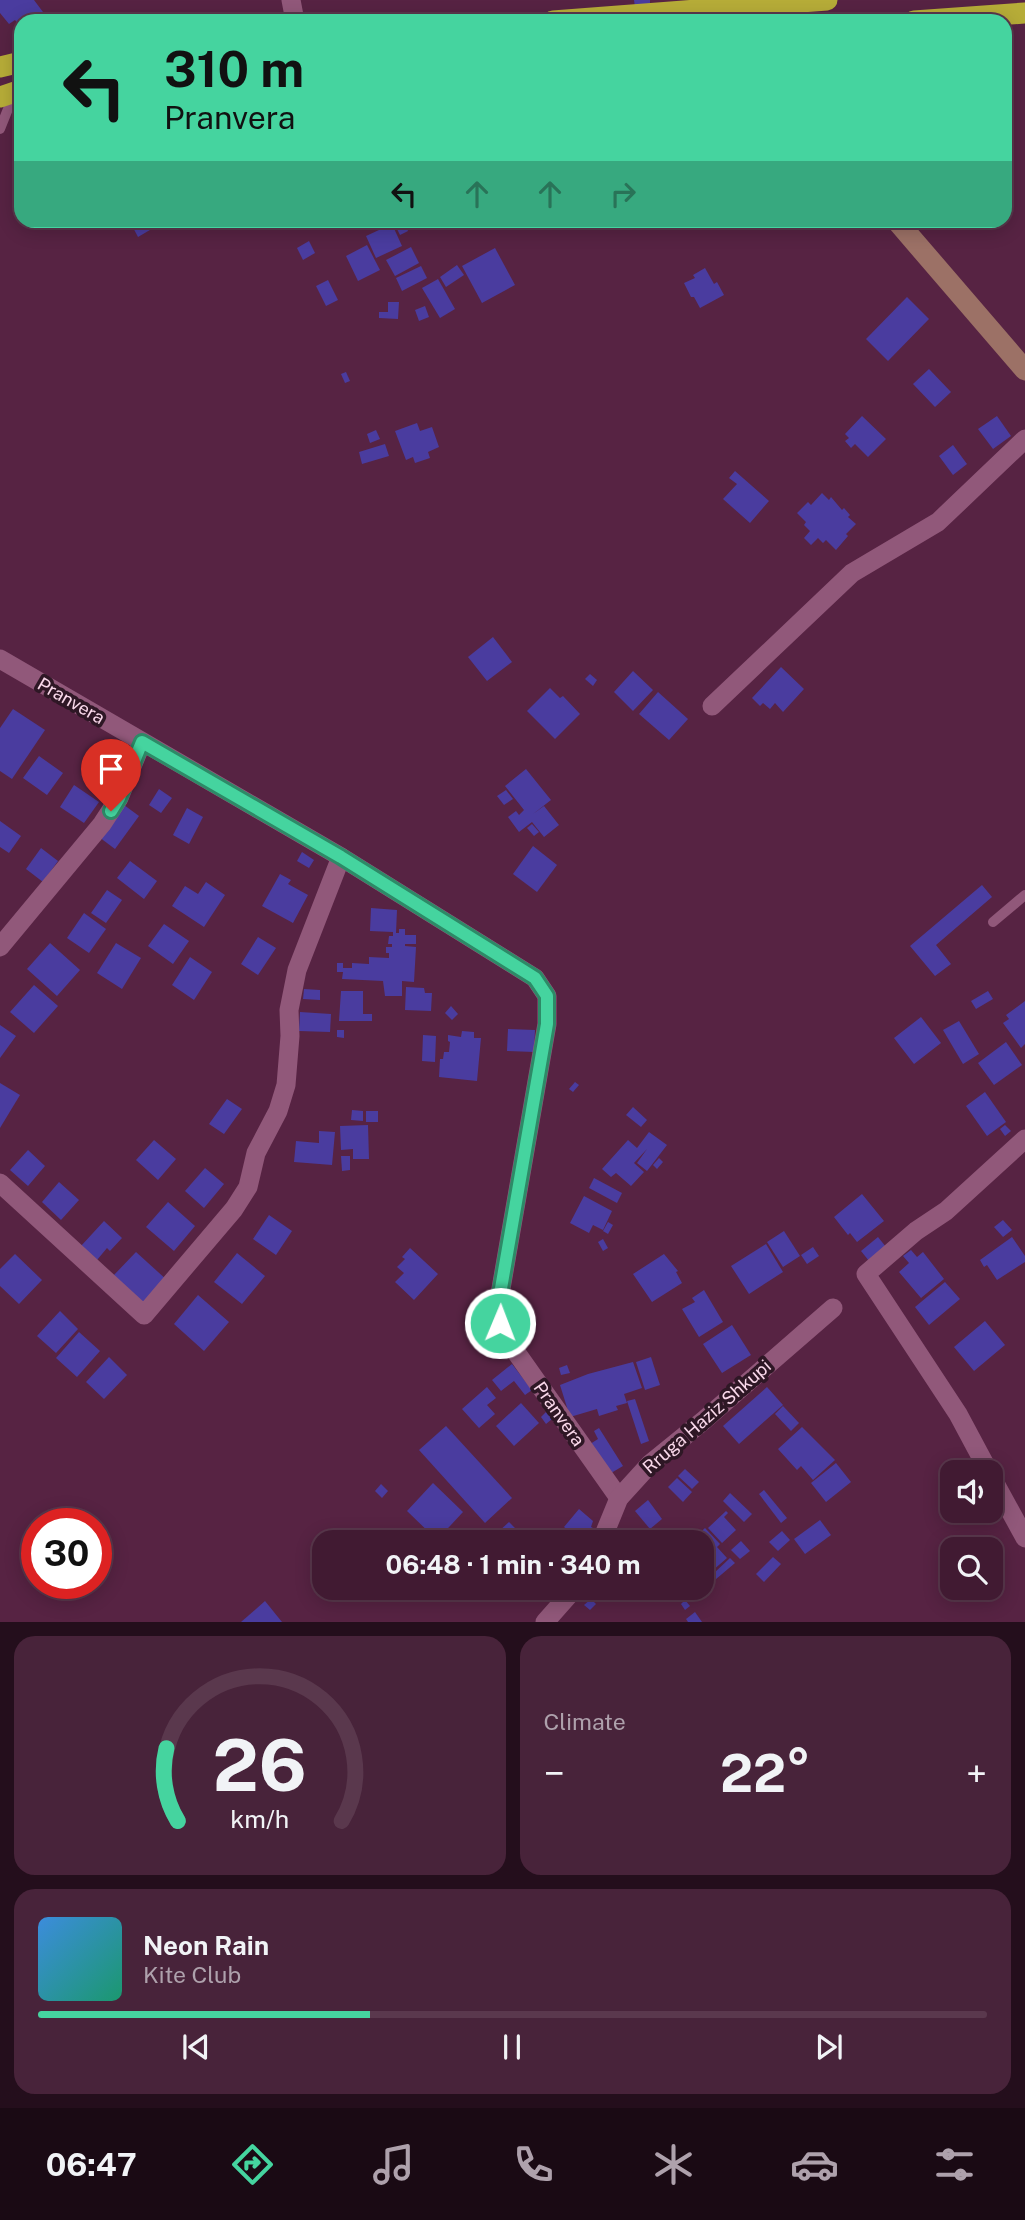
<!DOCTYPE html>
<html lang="en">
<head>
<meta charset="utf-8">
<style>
  :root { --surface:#411a32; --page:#48233a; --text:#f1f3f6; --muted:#aea1ac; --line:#5a384d; --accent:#45d49f }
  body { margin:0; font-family:"Public Sans",sans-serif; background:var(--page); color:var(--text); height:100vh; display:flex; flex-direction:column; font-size:26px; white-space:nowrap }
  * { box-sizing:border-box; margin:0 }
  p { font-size:23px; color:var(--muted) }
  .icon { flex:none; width:38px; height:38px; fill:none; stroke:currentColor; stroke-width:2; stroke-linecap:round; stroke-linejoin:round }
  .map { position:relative; height:1622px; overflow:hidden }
  .sheet { display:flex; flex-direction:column; gap:14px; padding:14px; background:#240e1c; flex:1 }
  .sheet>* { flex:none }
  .top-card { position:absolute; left:14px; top:14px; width:998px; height:214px; border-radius:21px; box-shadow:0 4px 18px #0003,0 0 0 2px var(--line); background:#45d49f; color:#111; overflow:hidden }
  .controls { position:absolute; left:940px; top:1460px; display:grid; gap:14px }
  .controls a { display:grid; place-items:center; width:63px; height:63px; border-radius:14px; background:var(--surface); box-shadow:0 4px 18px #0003,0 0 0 2px var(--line); font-size:35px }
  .speed { position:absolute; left:21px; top:1508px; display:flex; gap:14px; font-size:35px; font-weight:700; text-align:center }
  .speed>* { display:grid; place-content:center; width:91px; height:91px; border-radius:50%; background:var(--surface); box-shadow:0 4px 18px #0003,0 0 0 2px var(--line); line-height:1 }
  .speed .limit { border:10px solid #d22; background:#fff; color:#111 }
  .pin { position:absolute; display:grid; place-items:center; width:60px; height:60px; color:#fff; margin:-72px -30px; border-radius:50% 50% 50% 0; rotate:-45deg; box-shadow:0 0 7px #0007 }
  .pin .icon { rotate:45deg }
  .me { position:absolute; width:77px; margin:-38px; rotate:1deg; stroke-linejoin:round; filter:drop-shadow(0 0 5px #0008) }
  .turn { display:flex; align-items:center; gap:24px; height:147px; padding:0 35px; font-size:32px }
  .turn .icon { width:91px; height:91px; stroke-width:2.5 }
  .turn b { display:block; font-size:49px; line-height:60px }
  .lanes { display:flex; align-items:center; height:66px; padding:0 35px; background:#0003; justify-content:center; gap:35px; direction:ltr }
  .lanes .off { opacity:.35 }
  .big { font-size:52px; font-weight:700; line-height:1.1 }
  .sheet .widget { flex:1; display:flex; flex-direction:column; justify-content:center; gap:10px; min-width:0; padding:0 24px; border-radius:21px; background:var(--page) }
  .sheet .dial { align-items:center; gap:0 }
  .dial svg { height:182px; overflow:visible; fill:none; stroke:var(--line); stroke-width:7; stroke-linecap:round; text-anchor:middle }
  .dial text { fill:var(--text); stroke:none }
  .song { display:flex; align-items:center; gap:21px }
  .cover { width:84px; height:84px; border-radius:10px; background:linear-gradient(135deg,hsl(210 70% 55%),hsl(160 70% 35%)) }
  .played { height:7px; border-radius:4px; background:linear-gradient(90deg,var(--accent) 35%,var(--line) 35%) }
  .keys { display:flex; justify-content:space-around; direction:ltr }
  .heat { display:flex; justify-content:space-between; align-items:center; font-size:38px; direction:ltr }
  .sheet .tiles { flex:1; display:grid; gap:14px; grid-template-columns:1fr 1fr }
  .widget:last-child { grid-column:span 2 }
  .trip { position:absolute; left:312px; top:1530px; width:402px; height:70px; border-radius:21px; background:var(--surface); box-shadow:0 4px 18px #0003,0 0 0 2px var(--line); font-weight:700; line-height:70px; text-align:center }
  .tab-bar { display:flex; height:112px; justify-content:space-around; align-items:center; background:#1a0a14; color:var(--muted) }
  .tab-bar .icon { width:49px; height:49px }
  .tab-bar .active { color:var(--accent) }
  .tab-bar b { font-size:32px; color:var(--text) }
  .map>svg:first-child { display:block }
  .building { fill:#4a3c9f }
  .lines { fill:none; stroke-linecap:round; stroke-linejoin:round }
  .lane { stroke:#91587a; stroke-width:10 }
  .street { stroke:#91587a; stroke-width:19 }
  .secondary { stroke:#9c7166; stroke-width:21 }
  .highway { stroke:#b6ac38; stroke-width:21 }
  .route-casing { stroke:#2d8a67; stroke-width:18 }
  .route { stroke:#45d49f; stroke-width:12 }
  .labels { text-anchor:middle; stroke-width:7; stroke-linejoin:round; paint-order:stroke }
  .street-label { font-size:18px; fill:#f9d8ea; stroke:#2e1725 }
</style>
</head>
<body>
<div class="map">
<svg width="1025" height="1622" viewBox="0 0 1025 1622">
  <rect width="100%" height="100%" fill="#572343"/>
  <g class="building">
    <polygon points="0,0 34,0 43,12 31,21 21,21 21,27 15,20 9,24 0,13"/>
    <polygon points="634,0 650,0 650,6 635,7"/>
    <polygon points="21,179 21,202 19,202 16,180"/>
    <polygon points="129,220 167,220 138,237"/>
    <polygon points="403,220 408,231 400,235 393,221"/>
    <polygon points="392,224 402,246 376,258 366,236"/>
    <polygon points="309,241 315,253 303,260 297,248"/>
    <polygon points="367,245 380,270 358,281 346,256"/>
    <polygon points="411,247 419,263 395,276 386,260"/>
    <polygon points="495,248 515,285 482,303 462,266"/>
    <polygon points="457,265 464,275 446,287 440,277"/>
    <polygon points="421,266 427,278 402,291 396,278"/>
    <polygon points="705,268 714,284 717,282 724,295 700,308 694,297 691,297 684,283 695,278 693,275"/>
    <polygon points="438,279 455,309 440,318 422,288"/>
    <polygon points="328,280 338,300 326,306 316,286"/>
    <polygon points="907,297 929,319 888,361 866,339"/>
    <polygon points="388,302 399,302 398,319 379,318 379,312 388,312"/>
    <polygon points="425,306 429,317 419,321 415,310"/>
    <polygon points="929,369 951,392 935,407 913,384"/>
    <polygon points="346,372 350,381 345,383 341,374"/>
    <polygon points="862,416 886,439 868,457 855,444 851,448 845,441 849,438 845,434"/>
    <polygon points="997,416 1011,436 993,449 978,429"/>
    <polygon points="417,423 420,431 432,427 439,447 428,452 430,458 415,463 413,457 406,460 395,431"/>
    <polygon points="376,430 380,439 370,443 367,434"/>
    <polygon points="385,444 389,456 362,464 359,452"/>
    <polygon points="953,445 967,464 953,475 939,456"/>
    <polygon points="735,471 769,501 750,523 723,499 737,484 729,478"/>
    <polygon points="822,493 829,500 831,497 842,510 844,508 850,515 848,517 856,524 846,534 848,536 836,550 826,540 823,543 818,538 811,545 804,538 810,531 804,525 806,522 797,513 808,502 811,505"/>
    <polygon points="493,637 512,662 487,681 468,657"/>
    <polygon points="781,667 804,689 783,712 775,703 770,709 763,703 760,706 752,698"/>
    <polygon points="633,671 653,690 633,711 614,692"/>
    <polygon points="590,674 597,680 593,686 585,679"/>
    <polygon points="550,688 560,698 563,696 580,714 555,739 527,711"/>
    <polygon points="658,692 688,719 669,740 639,714"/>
    <polygon points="13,709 45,730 12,779 0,771 0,728"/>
    <polygon points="39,756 63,773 47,795 23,778"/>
    <polygon points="526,769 551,800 533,814 544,806 559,825 544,837 532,822 519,832 508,817 516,811 519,815 524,810 505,786"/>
    <polygon points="74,785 99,802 84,823 60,807"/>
    <polygon points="159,789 172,798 161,813 149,805"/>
    <polygon points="506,790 513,799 504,805 497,796"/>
    <polygon points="124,805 139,816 115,849 99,837"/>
    <polygon points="187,808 203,817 189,844 173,835"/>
    <polygon points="0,821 21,836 9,853 0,847"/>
    <polygon points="532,824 539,832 534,836 527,828"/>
    <polygon points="533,846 557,865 537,892 513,874"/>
    <polygon points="41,848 58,861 43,882 26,869"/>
    <polygon points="302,852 314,860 309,868 297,861"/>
    <polygon points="130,861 157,881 144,899 117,878"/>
    <polygon points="280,874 291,880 288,884 308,895 293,923 262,906"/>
    <polygon points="206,882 225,895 204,927 172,906 185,886 198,894"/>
    <polygon points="982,885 992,897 936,945 951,964 935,976 910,946"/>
    <polygon points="107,890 122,900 106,923 91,913"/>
    <polygon points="371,908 397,910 396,933 399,933 399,929 405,929 405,935 416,935 416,944 405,944 405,946 416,947 414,982 402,981 402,996 385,996 383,981 342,979 343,972 337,972 337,963 343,963 343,968 352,968 352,963 369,964 369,957 389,958 389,953 386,953 386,947 392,947 392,944 388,944 389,936 393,936 393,932 370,931"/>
    <polygon points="84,913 106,929 89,953 67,938"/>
    <polygon points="164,924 189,941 173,964 148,946"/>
    <polygon points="258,937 276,948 258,975 241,964"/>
    <polygon points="50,943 80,970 57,996 27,969"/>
    <polygon points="116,943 141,958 122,989 97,973"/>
    <polygon points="190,957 212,972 194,1000 172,985"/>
    <polygon points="34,985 58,1006 34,1033 10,1012"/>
    <polygon points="406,987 424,988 425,993 432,993 431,1011 405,1010"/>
    <polygon points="304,989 320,990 320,1000 303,999"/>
    <polygon points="341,991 363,991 363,1014 372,1014 372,1021 339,1021"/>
    <polygon points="988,991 993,999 976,1009 971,1001"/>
    <polygon points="1025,1001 1025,1044 1021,1048 1003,1023 1009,1019 1006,1015"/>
    <polygon points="451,1006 458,1014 452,1020 445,1013"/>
    <polygon points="300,1012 331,1014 330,1032 299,1031"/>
    <polygon points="921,1017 941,1043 914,1064 894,1038"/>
    <polygon points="959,1021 979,1054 963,1064 943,1030"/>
    <polygon points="0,1025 16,1036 0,1058"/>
    <polygon points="508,1029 535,1030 534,1052 507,1051"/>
    <polygon points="337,1030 344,1030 344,1038 337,1037"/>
    <polygon points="462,1031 474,1032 474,1038 481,1038 477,1081 439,1077 440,1059 443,1059 444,1052 449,1052 450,1042 448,1041 448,1035 461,1037"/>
    <polygon points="423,1035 436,1036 435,1062 422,1061"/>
    <polygon points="1006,1042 1022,1065 994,1085 978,1063"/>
    <polygon points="575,1082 579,1085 573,1092 569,1089"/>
    <polygon points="0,1083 20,1095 0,1128"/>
    <polygon points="985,1092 1006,1122 987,1136 966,1106"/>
    <polygon points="227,1099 242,1109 224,1134 209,1124"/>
    <polygon points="633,1107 647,1120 641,1127 626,1115"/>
    <polygon points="352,1110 363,1111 363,1121 351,1120"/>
    <rect x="366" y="1111" width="12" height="11"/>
    <polygon points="368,1125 369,1159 353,1159 353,1149 341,1150 340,1126"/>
    <polygon points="1005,1125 1011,1131 1005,1136 1000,1129"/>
    <polygon points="319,1131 335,1132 332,1165 294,1162 296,1141 319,1143"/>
    <polygon points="649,1132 667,1145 647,1171 637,1163 647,1149 634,1163 644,1172 631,1186 616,1173 611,1177 602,1169 628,1140 637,1148"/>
    <polygon points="154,1140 176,1159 158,1180 136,1160"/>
    <polygon points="28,1150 45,1166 28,1186 10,1170"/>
    <polygon points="341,1156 350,1156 350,1170 342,1171"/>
    <polygon points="659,1158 663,1162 657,1169 653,1165"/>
    <polygon points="205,1168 224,1184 204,1208 185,1191"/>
    <polygon points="594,1178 622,1193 617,1203 589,1188"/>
    <polygon points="59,1182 79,1200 61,1220 42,1202"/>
    <polygon points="862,1194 884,1221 857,1242 850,1233 848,1235 834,1217"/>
    <polygon points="584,1196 612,1211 603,1230 593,1225 589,1233 570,1223"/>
    <polygon points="168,1202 195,1226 174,1251 146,1227"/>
    <polygon points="269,1215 292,1231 276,1255 253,1239"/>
    <polygon points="1003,1220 1012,1230 1003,1237 994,1227"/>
    <polygon points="104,1221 122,1238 110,1251 107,1248 97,1260 81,1246"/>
    <polygon points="608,1222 613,1225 608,1234 603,1231"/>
    <polygon points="784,1231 800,1256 783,1267 767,1242"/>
    <polygon points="878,1237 886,1247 869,1261 861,1251"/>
    <polygon points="1012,1237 1025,1256 1025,1262 997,1280 987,1265 984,1267 980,1260"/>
    <polygon points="603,1239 608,1248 603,1251 598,1242"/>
    <polygon points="766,1244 783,1272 749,1294 731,1266"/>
    <polygon points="813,1247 819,1256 807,1264 801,1255"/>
    <polygon points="410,1248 438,1274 414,1300 395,1282 404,1273 397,1267 405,1259 402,1257"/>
    <polygon points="911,1250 917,1257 923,1252 944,1279 921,1298 899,1272 909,1263 903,1256"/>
    <polygon points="136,1252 168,1281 145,1306 113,1276"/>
    <polygon points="237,1253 265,1276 242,1304 214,1282"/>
    <polygon points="15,1254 42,1280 19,1304 0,1286 0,1269"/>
    <polygon points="664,1254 678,1271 676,1272 682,1283 652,1302 633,1274"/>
    <polygon points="945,1282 960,1299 929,1325 915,1307"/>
    <polygon points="704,1290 723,1322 699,1337 682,1309 695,1302 692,1298"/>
    <polygon points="198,1295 229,1322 204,1351 174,1324"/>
    <polygon points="60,1311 78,1329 56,1353 37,1336"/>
    <polygon points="985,1321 1005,1345 974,1371 954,1347"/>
    <polygon points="732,1325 751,1355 722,1373 703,1344"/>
    <polygon points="79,1332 100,1351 77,1377 56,1358"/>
    <polygon points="109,1357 127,1375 104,1399 86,1382"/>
    <polygon points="651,1357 660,1385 645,1390 636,1362"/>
    <polygon points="633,1362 642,1388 624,1394 627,1403 616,1406 618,1410 599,1416 597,1409 570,1417 560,1385 588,1374"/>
    <polygon points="512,1364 532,1390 525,1395 514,1381 501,1391 492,1380"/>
    <polygon points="567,1365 570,1373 561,1375 559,1368"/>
    <polygon points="487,1387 496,1398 487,1405 495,1414 479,1428 462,1409"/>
    <polygon points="767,1387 783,1405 739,1444 723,1426"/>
    <polygon points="635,1399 649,1441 641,1444 627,1401"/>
    <polygon points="521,1403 539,1423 514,1446 496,1426"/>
    <polygon points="783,1406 799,1423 791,1431 775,1414"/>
    <polygon points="546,1412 552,1419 546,1424 541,1417"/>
    <polygon points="446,1426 512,1498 485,1523 419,1450"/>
    <polygon points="802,1427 835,1460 813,1480 801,1466 797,1470 778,1449"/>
    <polygon points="599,1428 623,1466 606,1476 587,1446 598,1439 594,1431"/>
    <polygon points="836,1463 851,1482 826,1502 811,1483"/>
    <polygon points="685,1469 699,1482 692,1489 678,1476"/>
    <polygon points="677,1478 692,1492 683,1502 668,1487"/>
    <polygon points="433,1483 463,1512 437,1540 407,1511"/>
    <polygon points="381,1484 388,1491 382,1498 375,1491"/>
    <polygon points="764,1490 787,1518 781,1523 759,1494"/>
    <polygon points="730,1493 752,1514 744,1522 723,1501"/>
    <polygon points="648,1500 662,1519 650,1529 635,1511"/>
    <polygon points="579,1509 593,1521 591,1527 597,1530 592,1542 582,1542 564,1527"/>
    <polygon points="726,1511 728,1513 724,1517 736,1530 722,1543 708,1528"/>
    <polygon points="820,1520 831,1535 805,1554 794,1539"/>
    <polygon points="509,1522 518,1531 516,1534 524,1542 487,1542"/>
    <polygon points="705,1528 720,1544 717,1547 727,1558 712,1571 702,1559 702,1542 690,1542"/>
    <polygon points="664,1529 674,1542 649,1542"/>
    <polygon points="782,1531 790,1540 778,1551 769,1542"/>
    <polygon points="741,1541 750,1551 740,1559 731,1550"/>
    <polygon points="773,1557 781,1564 764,1582 756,1574"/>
    <polygon points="730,1558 735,1563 709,1585 705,1581 708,1579 702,1572 702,1565 704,1563 713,1574"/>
    <polygon points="660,1587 673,1587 677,1590 669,1597"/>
    <polygon points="591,1599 596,1604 590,1610 584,1605"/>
    <polygon points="685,1600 690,1606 685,1610 681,1604"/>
    <polygon points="265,1601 282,1622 241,1622"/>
    <polygon points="695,1612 702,1622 688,1622 686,1619"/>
  </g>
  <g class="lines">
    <g class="lane">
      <polyline points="0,129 14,94"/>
      <polyline points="993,922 1025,895"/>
    </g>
    <g class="street">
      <polyline points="291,0 295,21"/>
      <polyline points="0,659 341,857 535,978 547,996 547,1024 499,1300 501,1323 511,1345 619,1498"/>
      <polyline points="712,706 852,573 938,522 1025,439"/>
      <polyline points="0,947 102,824 119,798 142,742"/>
      <polyline points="0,1183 144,1315 234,1209 248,1187 256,1153 278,1111 286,1085 290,1036 289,1010 297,970 341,857"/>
      <polyline points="989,1472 958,1414 866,1274 916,1231 946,1211 1025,1139"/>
      <polyline points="990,1474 1025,1538"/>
      <polyline points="601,1542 619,1498 650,1464 703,1421 833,1308"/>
      <polyline points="545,1622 576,1587"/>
    </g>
    <polyline class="secondary" points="896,220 1025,370"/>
    <g class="highway">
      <polyline points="553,21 827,0"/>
      <polyline points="914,21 1025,13"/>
      <polyline points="0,67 21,62"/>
      <polyline points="0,97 21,90"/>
    </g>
  </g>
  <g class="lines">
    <defs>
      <polyline id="route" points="111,811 119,798 142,742 341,857 535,978 547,996 547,1024 499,1300 500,1323"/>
    </defs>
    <use href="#route" class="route-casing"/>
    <use href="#route" class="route"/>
  </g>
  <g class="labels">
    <g class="street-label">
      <text transform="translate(71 701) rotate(30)" y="6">Pranvera</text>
      <text transform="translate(559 1414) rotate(55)" y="6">Pranvera</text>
      <text transform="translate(707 1417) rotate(-41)" y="6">Rruga Haziz Shkupi</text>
    </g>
  </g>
</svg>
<div class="controls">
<a><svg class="icon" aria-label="sound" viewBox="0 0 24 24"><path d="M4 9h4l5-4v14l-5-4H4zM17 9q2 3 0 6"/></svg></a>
<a><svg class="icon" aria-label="search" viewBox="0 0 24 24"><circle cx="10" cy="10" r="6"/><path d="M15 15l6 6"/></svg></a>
</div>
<div class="speed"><div class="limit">30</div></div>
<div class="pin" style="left:111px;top:811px;background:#d93025"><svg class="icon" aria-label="arrive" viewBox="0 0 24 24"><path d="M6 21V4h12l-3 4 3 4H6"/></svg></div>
<svg class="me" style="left:500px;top:1323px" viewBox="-20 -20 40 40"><circle r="17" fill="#45d49f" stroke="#fff" stroke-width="3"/><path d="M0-11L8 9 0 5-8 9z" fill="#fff"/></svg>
<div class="trip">06:48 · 1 min · 340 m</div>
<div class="top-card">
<div class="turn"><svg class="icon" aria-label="left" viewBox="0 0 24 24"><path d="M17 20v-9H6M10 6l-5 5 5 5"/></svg><div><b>310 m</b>Pranvera</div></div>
<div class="lanes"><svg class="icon" aria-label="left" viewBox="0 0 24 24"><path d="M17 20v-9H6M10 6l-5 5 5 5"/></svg><svg class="icon off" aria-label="ahead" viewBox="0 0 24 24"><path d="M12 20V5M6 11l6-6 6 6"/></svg><svg class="icon off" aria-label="ahead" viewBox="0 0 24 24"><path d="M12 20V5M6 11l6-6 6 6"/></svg><svg class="icon off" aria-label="right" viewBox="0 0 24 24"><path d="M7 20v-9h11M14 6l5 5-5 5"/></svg></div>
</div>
</div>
<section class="sheet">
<div class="tiles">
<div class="widget dial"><svg viewBox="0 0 100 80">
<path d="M14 69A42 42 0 1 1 86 69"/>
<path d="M14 69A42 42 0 0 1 9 37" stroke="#45d49f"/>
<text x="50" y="56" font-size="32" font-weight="700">26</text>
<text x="50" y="72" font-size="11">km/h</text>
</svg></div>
<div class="widget"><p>Climate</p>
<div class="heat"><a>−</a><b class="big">22°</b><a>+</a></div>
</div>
<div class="widget">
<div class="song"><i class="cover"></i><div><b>Neon Rain</b><p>Kite Club</p></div></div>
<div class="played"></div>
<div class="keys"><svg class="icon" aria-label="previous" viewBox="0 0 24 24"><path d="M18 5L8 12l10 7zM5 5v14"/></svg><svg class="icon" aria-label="pause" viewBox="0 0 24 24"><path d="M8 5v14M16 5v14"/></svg><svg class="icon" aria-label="next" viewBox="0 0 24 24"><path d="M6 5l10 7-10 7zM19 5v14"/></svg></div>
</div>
</div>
</section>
<nav class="tab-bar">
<b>06:47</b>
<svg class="icon active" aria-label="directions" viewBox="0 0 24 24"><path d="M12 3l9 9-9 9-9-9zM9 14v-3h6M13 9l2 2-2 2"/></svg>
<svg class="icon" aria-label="music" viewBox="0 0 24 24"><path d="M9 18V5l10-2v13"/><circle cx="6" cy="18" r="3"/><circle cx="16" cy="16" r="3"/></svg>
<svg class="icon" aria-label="phone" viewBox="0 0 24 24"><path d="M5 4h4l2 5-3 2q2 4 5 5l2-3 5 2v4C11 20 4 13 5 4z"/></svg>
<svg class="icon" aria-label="climate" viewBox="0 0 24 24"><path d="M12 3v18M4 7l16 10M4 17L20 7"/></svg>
<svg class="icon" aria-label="car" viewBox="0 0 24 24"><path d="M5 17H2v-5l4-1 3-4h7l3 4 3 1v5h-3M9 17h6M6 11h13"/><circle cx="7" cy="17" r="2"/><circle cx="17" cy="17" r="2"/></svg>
<svg class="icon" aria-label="filters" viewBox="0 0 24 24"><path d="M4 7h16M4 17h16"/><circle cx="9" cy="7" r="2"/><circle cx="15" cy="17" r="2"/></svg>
</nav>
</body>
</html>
